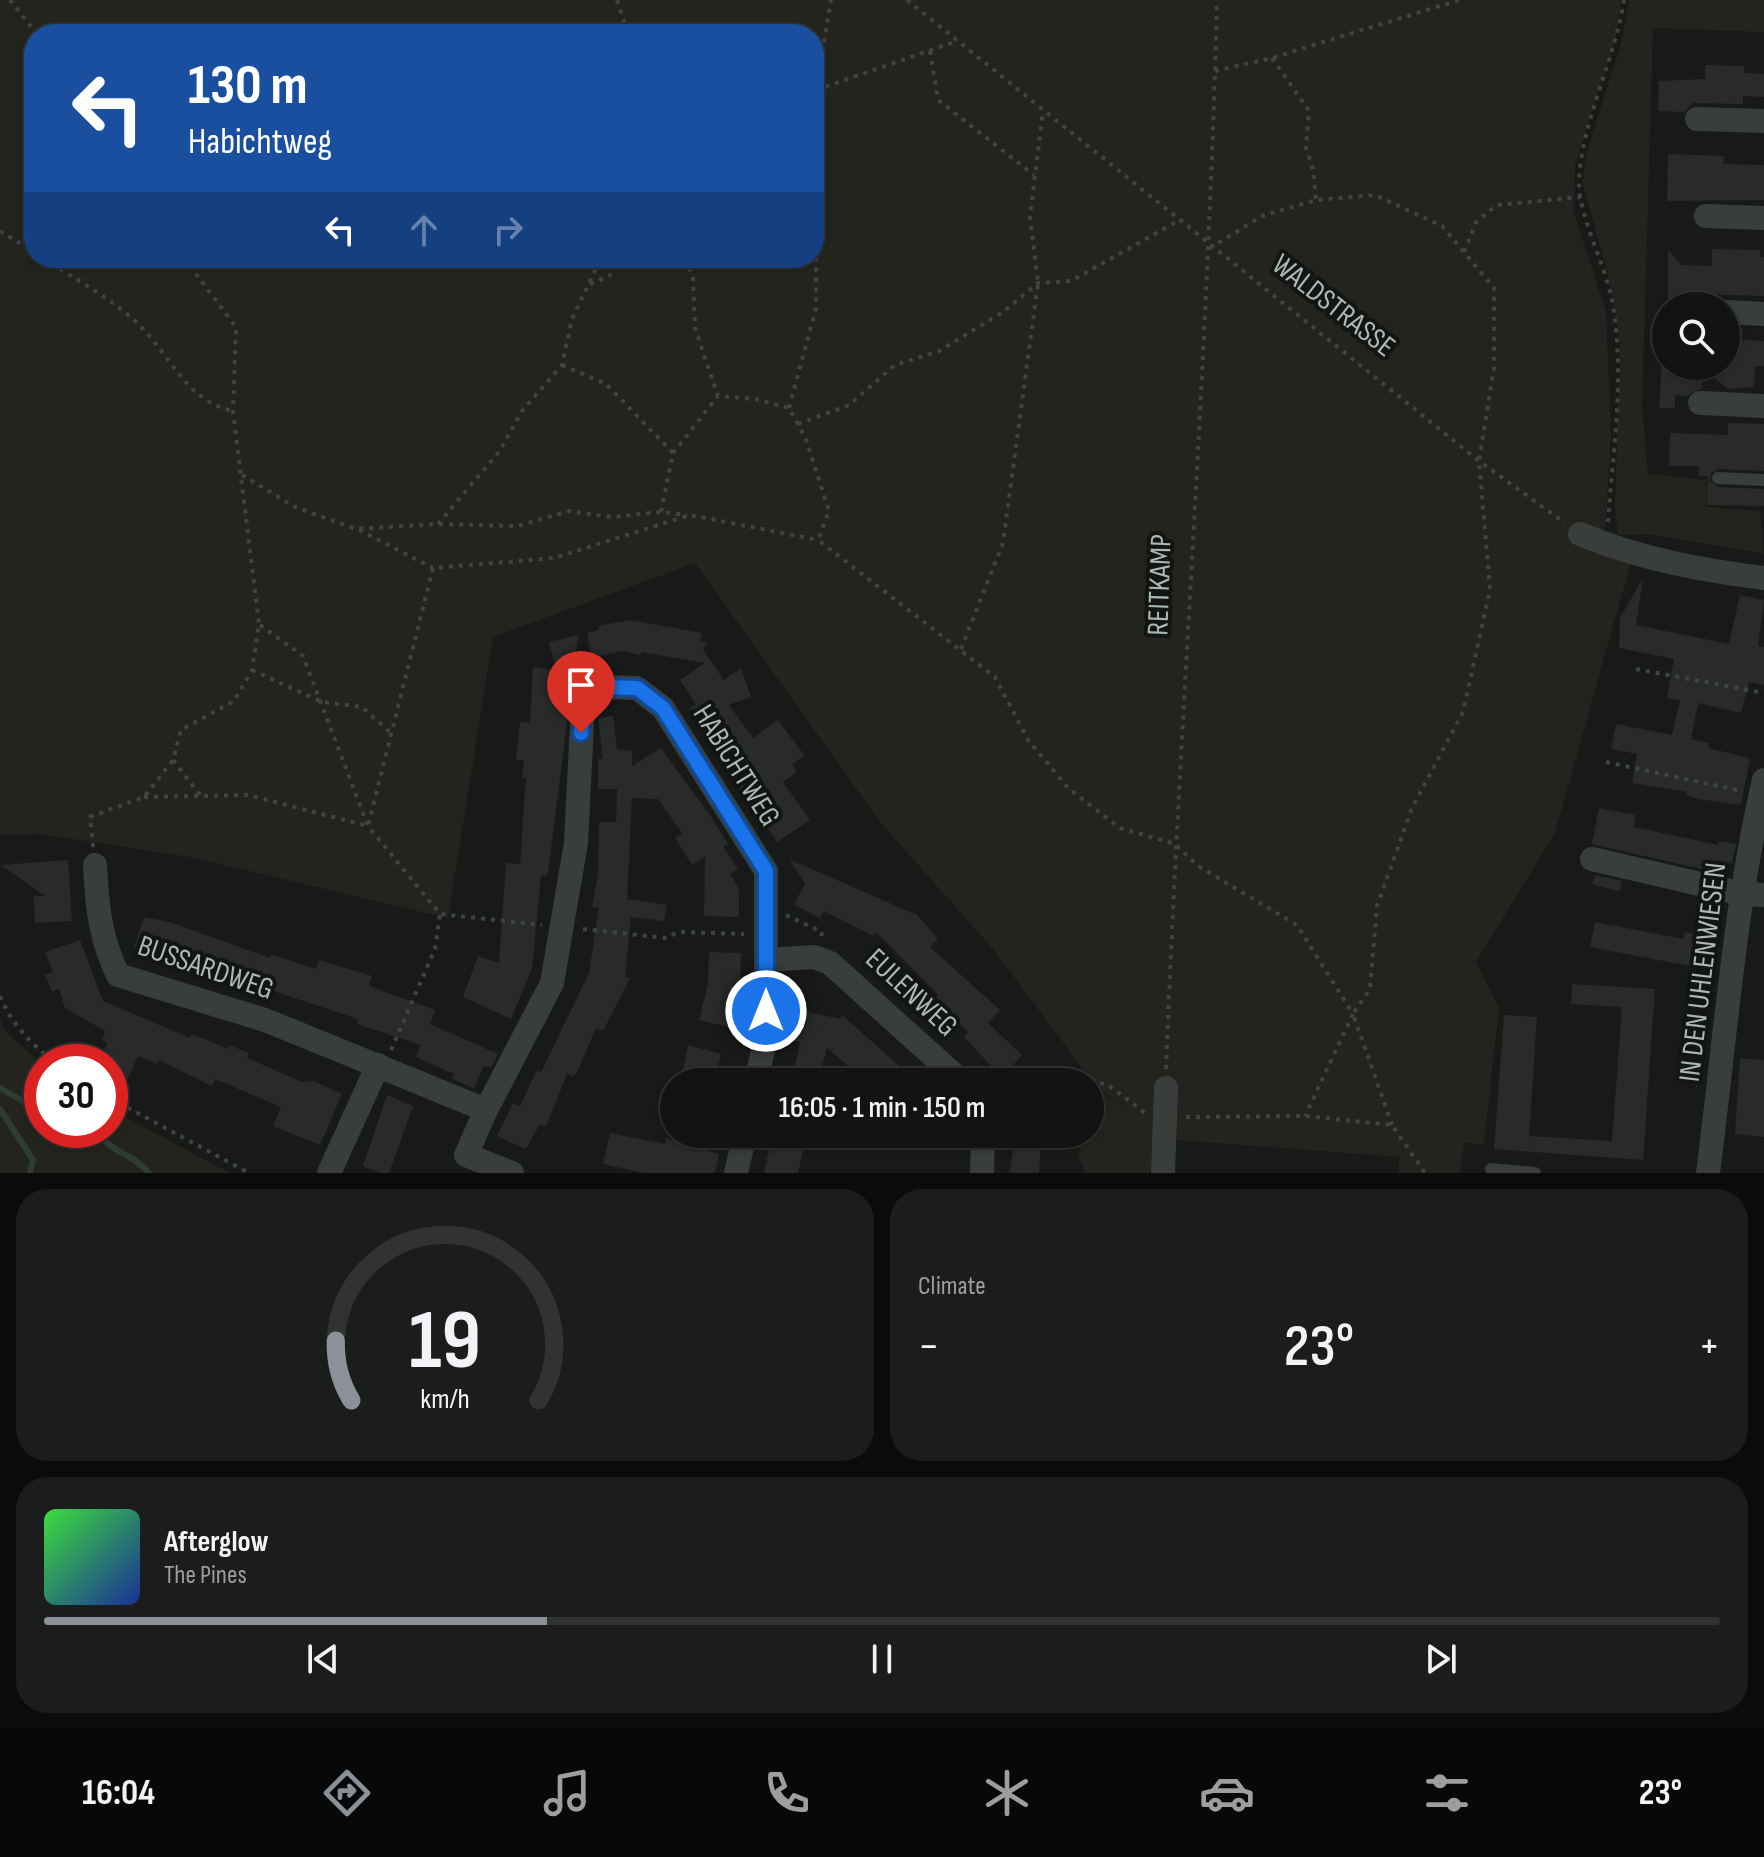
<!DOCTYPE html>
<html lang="en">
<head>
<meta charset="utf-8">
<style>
  :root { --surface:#121413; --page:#1b1d1c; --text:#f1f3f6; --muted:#9c9ea0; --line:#313333; --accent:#8c9099 }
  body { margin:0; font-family:"Sofia Sans Condensed",sans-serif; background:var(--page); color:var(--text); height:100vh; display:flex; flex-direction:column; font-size:30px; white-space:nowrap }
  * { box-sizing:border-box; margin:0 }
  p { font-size:26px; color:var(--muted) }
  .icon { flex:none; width:44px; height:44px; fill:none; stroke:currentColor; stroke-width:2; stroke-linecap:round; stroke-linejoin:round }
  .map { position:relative; height:1173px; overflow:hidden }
  .sheet { display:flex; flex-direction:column; gap:16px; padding:16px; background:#0a0b0a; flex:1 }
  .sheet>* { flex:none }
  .hud { position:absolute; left:24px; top:24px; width:800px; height:244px; border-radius:32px; box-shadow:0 2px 6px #0004,0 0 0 2px var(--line); background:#1a4fa0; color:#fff; overflow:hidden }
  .tools { position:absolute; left:1652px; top:292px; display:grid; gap:16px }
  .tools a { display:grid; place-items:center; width:88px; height:88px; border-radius:50%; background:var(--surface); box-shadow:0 2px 6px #0004,0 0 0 2px var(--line); font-size:40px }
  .speed { position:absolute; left:24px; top:1044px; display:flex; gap:16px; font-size:40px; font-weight:700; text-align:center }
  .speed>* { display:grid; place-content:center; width:104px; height:104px; border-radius:50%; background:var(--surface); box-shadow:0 2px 6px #0004,0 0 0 2px var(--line); line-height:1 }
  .speed .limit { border:12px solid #d22; background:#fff; color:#111 }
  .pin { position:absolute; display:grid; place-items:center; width:68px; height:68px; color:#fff; margin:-82px -34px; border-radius:50% 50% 50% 0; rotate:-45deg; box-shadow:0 0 8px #0007 }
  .pin .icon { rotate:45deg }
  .me { position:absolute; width:88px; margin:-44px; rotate:0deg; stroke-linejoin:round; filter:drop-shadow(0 0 6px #0008) }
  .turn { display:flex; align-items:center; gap:28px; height:168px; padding:0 32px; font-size:36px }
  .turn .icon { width:104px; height:104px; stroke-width:2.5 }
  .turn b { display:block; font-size:56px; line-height:68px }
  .lanes { display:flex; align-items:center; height:76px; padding:0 32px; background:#0003; justify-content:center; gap:40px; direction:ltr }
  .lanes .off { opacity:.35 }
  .big { font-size:60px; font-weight:600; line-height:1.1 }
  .sheet .card { flex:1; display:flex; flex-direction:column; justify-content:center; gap:12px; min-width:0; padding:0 28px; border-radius:32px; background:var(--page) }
  .sheet .dial { align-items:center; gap:0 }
  .dial svg { height:208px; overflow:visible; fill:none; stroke:var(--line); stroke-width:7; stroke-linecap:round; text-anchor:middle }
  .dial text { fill:var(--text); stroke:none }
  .song { display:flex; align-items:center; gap:24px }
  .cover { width:96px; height:96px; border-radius:12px; background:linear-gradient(135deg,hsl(120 70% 55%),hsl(230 70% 35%)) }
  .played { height:8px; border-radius:4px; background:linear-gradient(90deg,var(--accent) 30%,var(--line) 30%) }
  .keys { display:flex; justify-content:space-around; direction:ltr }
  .heat { display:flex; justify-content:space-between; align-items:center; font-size:44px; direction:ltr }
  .sheet .tiles { flex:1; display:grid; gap:16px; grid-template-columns:1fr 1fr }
  .card:last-child { grid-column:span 2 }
  .trip { position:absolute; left:660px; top:1068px; width:444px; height:80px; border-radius:40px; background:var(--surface); box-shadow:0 2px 6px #0004,0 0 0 2px var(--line); font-weight:600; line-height:80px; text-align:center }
  .tabs { display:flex; height:128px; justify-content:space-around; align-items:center; background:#070808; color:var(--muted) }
  .tabs .icon { width:56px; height:56px }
  .tabs .current { color:var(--accent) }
  .tabs b { font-size:36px; color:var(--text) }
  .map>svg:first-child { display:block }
  .green { fill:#24241e; fill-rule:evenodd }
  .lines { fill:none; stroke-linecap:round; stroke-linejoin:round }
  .stream { stroke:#2e3d34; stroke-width:6 }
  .building { fill:#282b2a }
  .path { stroke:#3f4543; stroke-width:4; stroke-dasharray:4 6; stroke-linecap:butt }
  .lane { stroke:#393e3d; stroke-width:12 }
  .street { stroke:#393e3d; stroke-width:24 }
  .route-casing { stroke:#114b97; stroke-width:20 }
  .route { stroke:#1a73e8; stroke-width:14 }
  .labels { text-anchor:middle; stroke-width:8; stroke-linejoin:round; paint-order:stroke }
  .street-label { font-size:30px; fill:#abb9b3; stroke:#131514 }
</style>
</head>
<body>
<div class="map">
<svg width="1764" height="1173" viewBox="0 0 1764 1173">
  <rect width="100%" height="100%" fill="#181a19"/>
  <g class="green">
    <path d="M 0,0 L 1621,0 L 1615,41 L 1575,164 L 1574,213 L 1606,312 L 1611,435 L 1604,550 L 1631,562 L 1555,833 L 1476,962 L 1499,1008 L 1484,1144 L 1464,1143 L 1460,1173 L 1399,1173 L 1399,1157 L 1177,1140 L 1155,1126 L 1150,1173 L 1085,1173 L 1079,1156 L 1080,1134 L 1090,1134 L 1090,1093 L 1095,1089 L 1126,1107 L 1097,1088 L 993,949 L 880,822 L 695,563 L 493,637 L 448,918 L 190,857 L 40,834 L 0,835 ZM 34,34 L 814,34 L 814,258 L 34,258 Z"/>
    <polygon points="1629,0 1764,0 1764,32 1653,28 1642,408 1648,474 1707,480 1706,507 1760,511 1764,553 1648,534 1618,535 1615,507 1620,344 1610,282 1582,181 1587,151 1621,44"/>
    <polygon points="0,1016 4,1030 42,1064 42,1130 110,1130 110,1109 230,1173 0,1173"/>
  </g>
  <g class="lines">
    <g class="stream">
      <polyline points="0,1088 42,1112"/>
      <polyline points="0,1109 33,1160 30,1173"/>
      <path d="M 60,1130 L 68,1138 L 102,1139 C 117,1153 136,1157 149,1173"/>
    </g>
  </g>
  <g class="building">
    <polygon points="1705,65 1744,66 1744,73 1764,74 1764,97 1743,96 1743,104 1693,103 1684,112 1658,111 1659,81 1705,79"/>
    <polygon points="1668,154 1724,156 1723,164 1764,165 1764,200 1667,201"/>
    <polygon points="1712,249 1760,250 1760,257 1764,257 1764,296 1699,294 1699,300 1683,299 1683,306 1668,306 1668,250 1681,265 1712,266"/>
    <polygon points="1726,339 1764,341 1764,366 1755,366 1754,387 1728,389 1703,368 1702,388 1687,396 1675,395 1675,408 1659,408 1662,361 1666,362 1666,366 1726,366"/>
    <polygon points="1728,423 1764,424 1764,471 1718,469 1711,473 1710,481 1718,487 1764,489 1764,506 1707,505 1708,476 1699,476 1699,466 1669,466 1670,433 1728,435"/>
    <polygon points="1643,578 1636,625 1729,644 1740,595 1764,600 1758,646 1764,647 1764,685 1749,682 1741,713 1698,703 1691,739 1709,743 1708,748 1750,758 1741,805 1698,799 1686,795 1687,792 1632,783 1637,754 1611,749 1616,724 1672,735 1680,700 1667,698 1674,659 1619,648 1620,618"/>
    <polygon points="630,620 702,633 700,641 707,643 703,650 724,680 741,668 751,697 729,705 753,738 778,720 805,756 792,764 797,772 783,782 810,820 777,842 724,764 727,762 691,708 696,705 680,680 705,663 642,652 641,655 621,651 591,658 587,633 599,630 598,626"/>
    <polygon points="578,635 550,858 547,876 541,875 532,968 511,1019 463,997 478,956 499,963 506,863 520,864 526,778 522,778 524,760 516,760 520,722 530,723 533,667 556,670 549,642"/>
    <polygon points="613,716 617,749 632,751 632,766 661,748 714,821 728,844 723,846 738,869 730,874 739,889 739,917 704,916 705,857 692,865 675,838 682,833 658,799 632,798 627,899 667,905 664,921 631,917 625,977 630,978 603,1031 596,1028 578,1070 573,1077 567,1074 546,1127 540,1124 526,1149 497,1136 513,1103 520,1106 537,1070 541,1072 589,973 599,908 592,907 598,875 599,822 616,822 617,789 598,789 598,759 603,759 598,718"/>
    <polygon points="1599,808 1635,815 1634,827 1718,845 1719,841 1736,844 1732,863 1729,862 1727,875 1592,844"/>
    <polygon points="789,859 917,915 938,939 930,947 1000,1010 988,1023 1022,1055 1007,1072 1001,1065 996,1071 964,1037 968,1032 946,1012 949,1010 936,998 938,995 876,932 874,936 824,911 820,918 794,905 805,883"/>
    <polygon points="68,860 72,921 35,923 34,896 45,896 1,865"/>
    <polygon points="1595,875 1622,881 1619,891 1592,884"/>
    <polygon points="144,917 173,923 270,958 271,954 316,969 319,960 372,976 369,986 435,1010 430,1024 498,1054 491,1068 484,1066 474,1088 452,1079 454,1074 416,1057 421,1045 357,1024 358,1019 179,960 176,969 160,963 162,958 134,948"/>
    <polygon points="1595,922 1683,939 1685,932 1712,937 1711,942 1720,944 1717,961 1708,959 1706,969 1590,947"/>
    <polygon points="80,940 103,1001 190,1038 192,1034 228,1049 229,1045 249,1053 247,1058 302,1082 313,1081 342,1094 320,1145 273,1126 281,1107 215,1079 212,1086 159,1060 157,1064 138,1056 128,1078 112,1071 116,1062 99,1062 107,1043 102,1040 105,1031 65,1008 59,989 52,991 45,975 53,972 45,952"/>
    <polygon points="709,952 741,953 740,997 733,1028 699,1020 708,984"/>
    <polygon points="1572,984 1655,989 1643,1160 1494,1149 1504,1015 1537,1017 1529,1136 1612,1141 1622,1007 1571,1004"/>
    <polygon points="787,1007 840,1019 842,1015 917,1082 867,1082 827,1048 818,1082 792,1082 800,1042 781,1038"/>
    <polygon points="688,1045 721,1054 715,1081 682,1074"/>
    <polygon points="1740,1058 1764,1060 1764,1137 1735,1134"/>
    <polygon points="387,1095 413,1106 389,1173 380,1173 363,1166"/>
    <polygon points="610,1133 665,1144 666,1138 719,1154 715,1173 644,1173 603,1164"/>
    <polygon points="772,1134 807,1134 798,1173 764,1173"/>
    <polygon points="1015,1134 1042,1134 1039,1173 1010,1173"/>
  </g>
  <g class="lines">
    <g class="path">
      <polyline points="10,0 37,34"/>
      <polyline points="617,0 628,34"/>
      <polyline points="907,0 1479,461 1565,523"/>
      <polyline points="930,51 938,100 1034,175"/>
      <polyline points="1272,58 1309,111 1306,148 1313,169 1316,200"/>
      <polyline points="1215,71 1272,58 1459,0"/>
      <polyline points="816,90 957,41"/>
      <polyline points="0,231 34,252"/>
      <polyline points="1210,248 1262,216 1316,200 1375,195 1442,226 1494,288 1494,368 1479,461 1490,590 1463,712 1412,808 1377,906 1370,989 1353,1014 1392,1125"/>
      <polyline points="1464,252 1477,221 1497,205 1581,197"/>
      <path d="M 43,258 C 73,278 109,297 135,321 C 169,352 186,402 233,411"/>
      <polyline points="686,258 693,279 695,328 718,396 755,399 789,408 806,439 829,511 818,540 995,677 1028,740 1068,788 1120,828 1175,844 1198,866 1297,925 1353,1014 1305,1116"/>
      <polyline points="590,284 609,276 626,258"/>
      <polyline points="562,365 606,384 673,453 661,512"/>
      <polyline points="789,408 816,308 816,89 831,0"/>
      <polyline points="798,424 849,405 895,365 939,351 1003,312 1038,283 1071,281 1178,221"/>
      <polyline points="673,453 718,396"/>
      <polyline points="242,475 295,507 356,529 438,524 518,526 569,511 612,517 661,512 687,515"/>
      <path d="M 1608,522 C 1613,449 1626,369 1611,296 C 1604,264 1579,214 1579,184 C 1580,124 1615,61 1624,0"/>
      <polyline points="438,524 499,452 522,411 562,365 572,319 601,258"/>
      <polyline points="359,530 433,568"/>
      <polyline points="260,625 303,656 368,826 440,914 542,925"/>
      <polyline points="961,649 1003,543 1038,283 1030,216 1043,111"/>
      <polyline points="1636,669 1764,693"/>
      <polyline points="252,670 322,702 362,707 392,734"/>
      <polyline points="173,760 201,796"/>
      <polyline points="1606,762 1742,791"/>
      <polyline points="144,797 248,795 368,826 433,568 554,558 690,515 818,540"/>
      <polyline points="93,847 90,817 144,797 173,760 181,730 234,701 252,670 259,624 233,411 236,327 184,258"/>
      <polyline points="786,915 822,932 821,940"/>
      <polyline points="583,929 666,938 678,932 744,934"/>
      <path d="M 0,996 C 12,1025 30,1042 54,1062"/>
      <polyline points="391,1050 435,949 440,914"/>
      <path d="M 1166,1069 C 1180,713 1208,357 1217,0"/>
      <polyline points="1002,1082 1059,1082"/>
      <polyline points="1090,1083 1107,1084 1145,1113"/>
      <polyline points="110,1098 249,1173"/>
      <polyline points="1186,1117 1305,1116 1392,1125 1425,1173"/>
    </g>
    <g class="lane">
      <polyline points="1718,478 1764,480"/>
      <polyline points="1491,1169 1535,1173"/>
    </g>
    <g class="street">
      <polyline points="1697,119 1764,121"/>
      <polyline points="1706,216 1764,218"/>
      <polyline points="1726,312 1764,314"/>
      <polyline points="1700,403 1764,406"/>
      <path d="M 1580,534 C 1640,559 1700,570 1764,578"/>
      <polyline points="1592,859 1743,894 1764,895"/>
      <path d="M 95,865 C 97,906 100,938 118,975 L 265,1020 L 486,1110 L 466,1155 L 512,1173"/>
      <polyline points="766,960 814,957 830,963 962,1082"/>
      <polyline points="486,1110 552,983 576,843 583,704 603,687 637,688 663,708 766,871 766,1036 756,1082"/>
      <polyline points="329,1173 378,1065"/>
      <polyline points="736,1173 745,1134"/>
      <polyline points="982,1173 983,1134"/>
      <polyline points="1163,1173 1166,1088"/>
      <path d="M 1708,1173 C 1725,1042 1734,909 1764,780"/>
    </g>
  </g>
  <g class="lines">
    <defs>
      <polyline id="route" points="581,733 583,704 603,687 637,688 663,708 766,871 766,1011"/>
    </defs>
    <use href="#route" class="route-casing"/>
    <use href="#route" class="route"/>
  </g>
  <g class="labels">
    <g class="street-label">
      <text transform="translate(1334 305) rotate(38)" y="10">WALDSTRASSE</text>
      <text transform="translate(1159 585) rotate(-88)" y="10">REITKAMP</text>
      <text transform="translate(737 765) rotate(58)" y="10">HABICHTWEG</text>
      <text transform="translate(206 967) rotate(19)" y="10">BUSSARDWEG</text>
      <text transform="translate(1702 972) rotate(-83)" y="10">IN DEN UHLENWIESEN</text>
      <text transform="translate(912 992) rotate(43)" y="10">EULENWEG</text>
    </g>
  </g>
</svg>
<div class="tools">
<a><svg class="icon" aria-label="search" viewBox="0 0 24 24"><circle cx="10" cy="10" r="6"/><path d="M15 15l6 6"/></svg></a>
</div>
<div class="speed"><div class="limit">30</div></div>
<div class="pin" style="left:581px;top:733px;background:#d93025"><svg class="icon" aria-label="arrive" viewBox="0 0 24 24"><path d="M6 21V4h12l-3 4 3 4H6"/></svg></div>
<svg class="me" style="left:766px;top:1011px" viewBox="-20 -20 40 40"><circle r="17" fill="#1a73e8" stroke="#fff" stroke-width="3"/><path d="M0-11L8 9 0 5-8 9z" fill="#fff"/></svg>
<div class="trip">16:05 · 1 min · 150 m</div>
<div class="hud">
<div class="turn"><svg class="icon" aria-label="left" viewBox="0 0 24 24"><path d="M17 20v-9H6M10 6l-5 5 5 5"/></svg><div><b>130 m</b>Habichtweg</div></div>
<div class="lanes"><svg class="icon" aria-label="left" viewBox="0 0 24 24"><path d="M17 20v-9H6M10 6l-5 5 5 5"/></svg><svg class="icon off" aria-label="ahead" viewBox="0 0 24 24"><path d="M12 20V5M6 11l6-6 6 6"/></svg><svg class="icon off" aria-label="right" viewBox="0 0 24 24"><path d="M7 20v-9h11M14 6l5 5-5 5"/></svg></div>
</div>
</div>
<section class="sheet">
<div class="tiles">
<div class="card dial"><svg viewBox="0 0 100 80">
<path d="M14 69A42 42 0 1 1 86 69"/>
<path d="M14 69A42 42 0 0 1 8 46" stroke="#8c9099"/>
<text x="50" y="56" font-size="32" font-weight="700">19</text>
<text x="50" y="72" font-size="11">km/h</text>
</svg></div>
<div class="card"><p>Climate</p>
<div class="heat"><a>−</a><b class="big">23°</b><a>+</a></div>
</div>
<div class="card">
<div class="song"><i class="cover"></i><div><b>Afterglow</b><p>The Pines</p></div></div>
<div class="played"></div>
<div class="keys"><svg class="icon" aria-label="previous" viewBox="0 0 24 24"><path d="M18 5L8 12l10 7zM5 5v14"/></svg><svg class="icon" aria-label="pause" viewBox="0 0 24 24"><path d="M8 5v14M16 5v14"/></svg><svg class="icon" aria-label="next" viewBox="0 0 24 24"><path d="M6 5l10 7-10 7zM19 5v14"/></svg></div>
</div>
</div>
</section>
<nav class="tabs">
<b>16:04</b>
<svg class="icon current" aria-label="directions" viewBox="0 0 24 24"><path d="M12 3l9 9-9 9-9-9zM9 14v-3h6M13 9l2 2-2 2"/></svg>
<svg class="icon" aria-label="music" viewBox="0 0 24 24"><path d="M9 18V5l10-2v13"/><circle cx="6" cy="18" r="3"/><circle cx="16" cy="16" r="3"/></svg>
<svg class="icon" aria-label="phone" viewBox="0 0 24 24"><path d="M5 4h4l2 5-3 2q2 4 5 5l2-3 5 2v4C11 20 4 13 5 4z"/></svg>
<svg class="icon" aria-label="climate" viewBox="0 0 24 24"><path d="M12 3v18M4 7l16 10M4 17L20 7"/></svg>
<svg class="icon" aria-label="car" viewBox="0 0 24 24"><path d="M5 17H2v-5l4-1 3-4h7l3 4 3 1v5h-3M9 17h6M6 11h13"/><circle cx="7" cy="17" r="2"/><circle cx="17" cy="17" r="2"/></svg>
<svg class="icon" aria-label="filters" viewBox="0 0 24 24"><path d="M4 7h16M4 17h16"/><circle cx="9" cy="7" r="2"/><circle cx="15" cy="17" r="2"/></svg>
<b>23°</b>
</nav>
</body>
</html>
